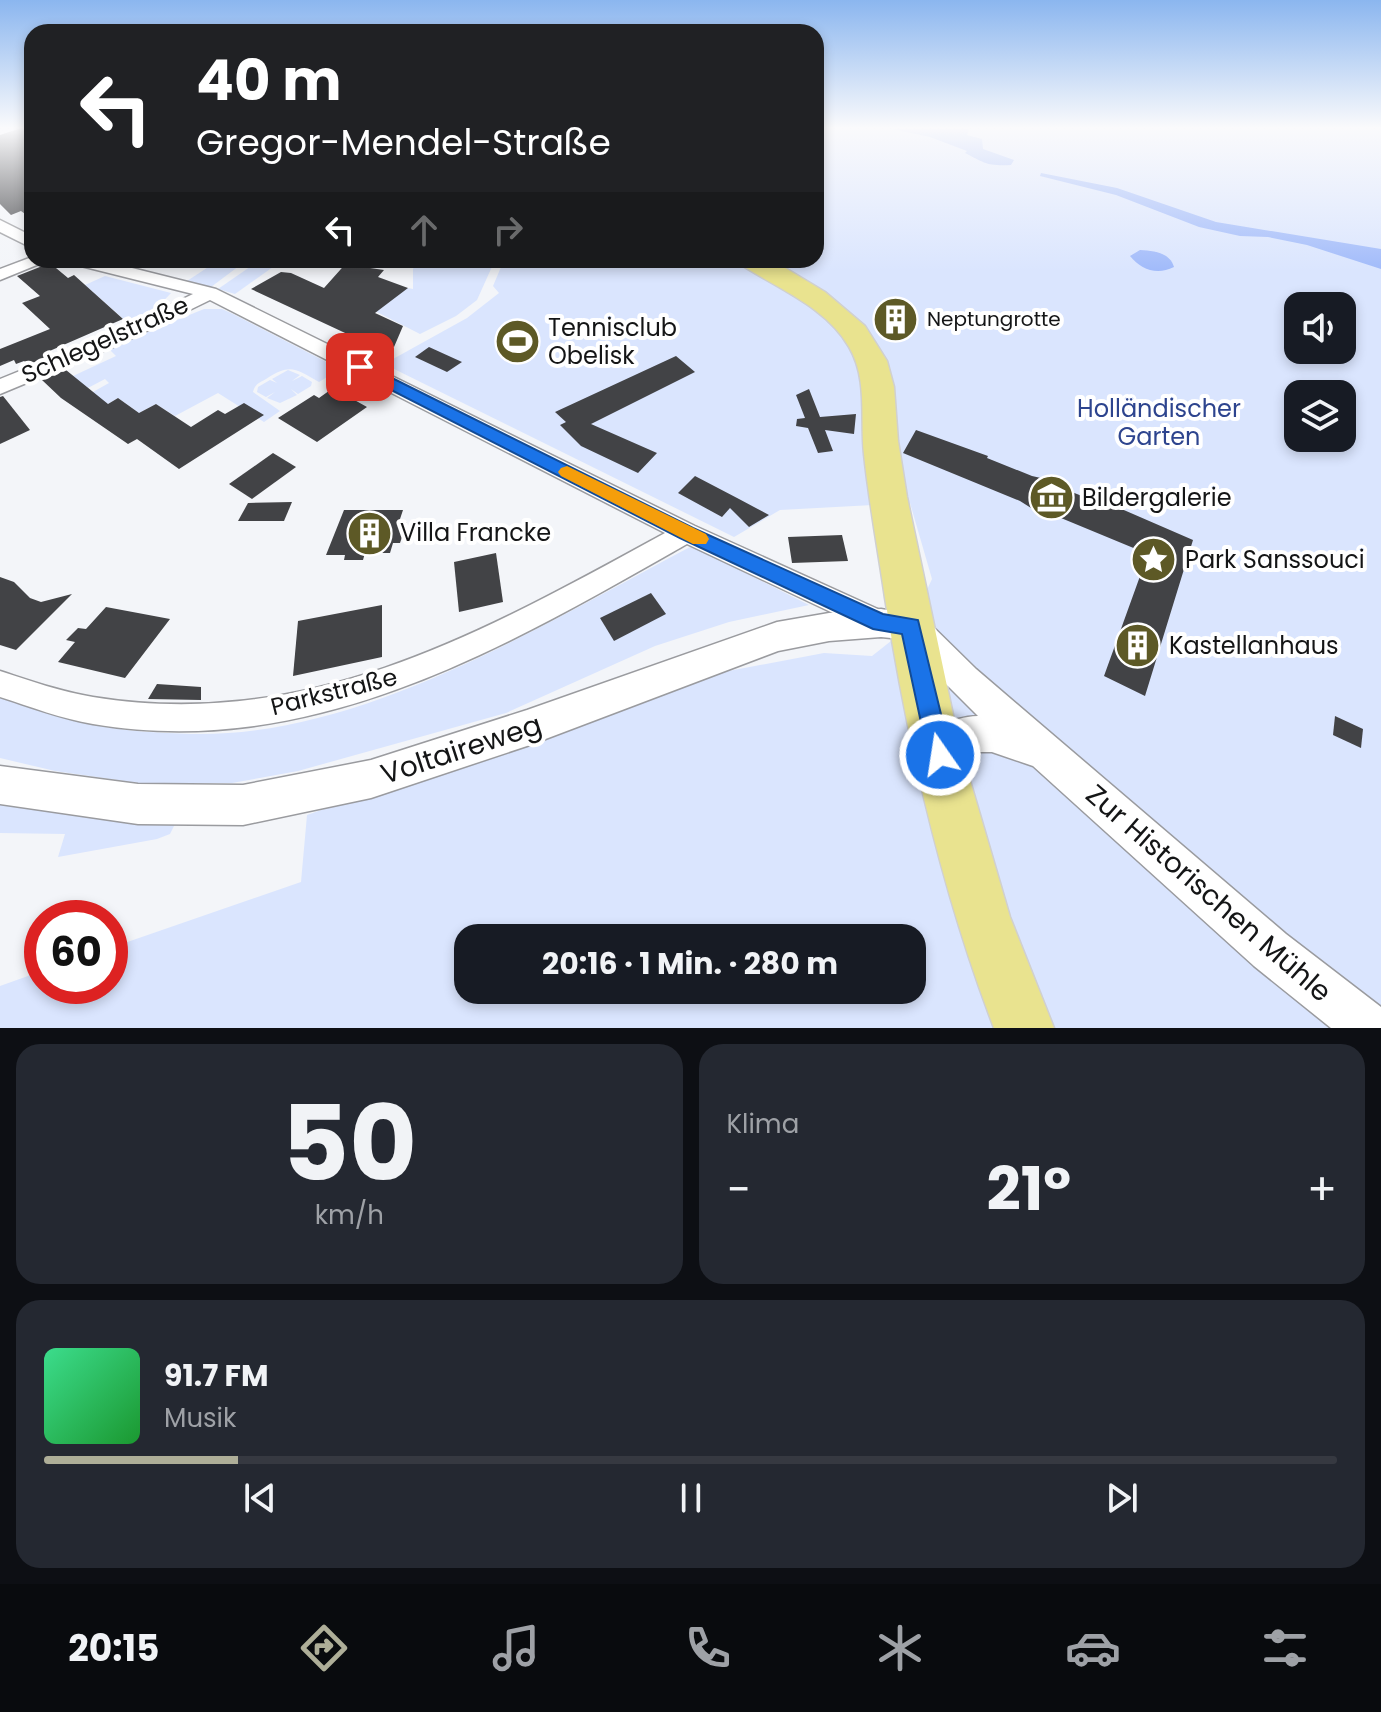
<!DOCTYPE html>
<html lang="de">
<head>
<meta charset="utf-8">
<style>
  :root { --surface:#171b24; --page:#242831; --text:#f1f3f6; --muted:#9ea1a6; --line:#363941; --accent:#aeae98 }
  body { margin:0; font-family:Poppins,sans-serif; background:var(--page); color:var(--text); height:100vh; display:flex; flex-direction:column; font-size:30px; white-space:nowrap }
  * { box-sizing:border-box; margin:0 }
  p { font-size:26px; color:var(--muted) }
  .icon { flex:none; width:44px; height:44px; fill:none; stroke:currentColor; stroke-width:2; stroke-linecap:round; stroke-linejoin:round }
  .map { position:relative; height:1028px; overflow:hidden }
  .side { display:flex; flex-direction:column; gap:16px; padding:16px; background:#0d0f14; flex:1 }
  .side>* { flex:none }
  .banner { position:absolute; left:24px; top:24px; width:800px; height:244px; border-radius:24px; box-shadow:0 4px 12px #0003; background:#202124; color:#fff; overflow:hidden }
  .tools { position:absolute; left:1284px; top:292px; display:grid; gap:16px }
  .tools a { display:grid; place-items:center; width:72px; height:72px; border-radius:16px; background:var(--surface); box-shadow:0 4px 12px #0003; font-size:40px }
  .speed { position:absolute; left:24px; top:900px; display:flex; gap:16px; font-size:40px; font-weight:700; text-align:center }
  .speed>* { display:grid; place-content:center; width:104px; height:104px; border-radius:50%; background:var(--surface); box-shadow:0 4px 12px #0003; line-height:1 }
  .speed .limit { border:12px solid #d22; background:#fff; color:#111 }
  .pin { position:absolute; display:grid; place-items:center; width:68px; height:68px; color:#fff; margin:-34px; border-radius:16px; box-shadow:0 4px 12px #0006 }
  .me { position:absolute; width:88px; margin:-44px; rotate:347deg; stroke-linejoin:round; filter:drop-shadow(0 0 6px #0008) }
  .turn { display:flex; align-items:center; gap:28px; height:168px; padding:0 40px; font-size:36px }
  .turn .icon { width:104px; height:104px; stroke-width:2.5 }
  .turn b { display:block; font-size:56px; line-height:68px }
  .lanes { display:flex; align-items:center; height:76px; padding:0 40px; background:#0003; justify-content:center; gap:40px; direction:ltr }
  .lanes .off { opacity:.35 }
  .big { font-size:60px; font-weight:700; line-height:1.1 }
  .side .card { flex:1; display:flex; flex-direction:column; justify-content:center; gap:12px; min-width:0; padding:0 28px; border-radius:24px; background:var(--page) }
  .side .dial { align-items:center; gap:0 }
  .dial b { font-size:104px; line-height:1 }
  .song { display:flex; align-items:center; gap:24px }
  .cover { width:96px; height:96px; border-radius:12px; background:linear-gradient(135deg,hsl(150 70% 55%),hsl(130 70% 35%)) }
  .played { height:8px; border-radius:4px; background:linear-gradient(90deg,var(--accent) 15%,var(--line) 15%) }
  .keys { display:flex; justify-content:space-around; direction:ltr }
  .heat { display:flex; justify-content:space-between; align-items:center; font-size:44px; direction:ltr }
  .side .tiles { flex:1; display:grid; gap:16px; grid-template-columns:1fr 1fr }
  .card:last-child { grid-column:span 2 }
  .trip { position:absolute; left:454px; top:924px; width:472px; height:80px; border-radius:24px; background:var(--surface); box-shadow:0 4px 12px #0003; font-weight:700; line-height:80px; text-align:center }
  .dock { display:flex; height:128px; justify-content:space-around; align-items:center; background:#090b0e; color:var(--muted) }
  .dock .icon { width:56px; height:56px }
  .dock .active { color:var(--accent) }
  .dock b { font-size:36px; color:var(--text) }
  .map>svg:first-child { display:block }
  .green { fill:#dae5fe; fill-rule:evenodd }
  .water { fill:#a0bafa }
  .building { fill:#424346 }
  .lines { fill:none; stroke-linecap:round; stroke-linejoin:round }
  .minor-casing { stroke:#9a9b9f; stroke-width:3 }
  .tertiary-casing { stroke:#9a9b9f; stroke-width:3 }
  .primary-casing { stroke:#d0d0d0; stroke-width:3 }
  .minor { fill:#fff; fill-rule:evenodd }
  .tertiary { fill:#fff; fill-rule:evenodd }
  .primary { fill:#e9e38f; fill-rule:evenodd }
  .route { fill:#1a73e8; stroke:#114b97; stroke-width:2 }
  .slow { fill:#f59e0b }
  .labels { text-anchor:middle; stroke-width:8; stroke-linejoin:round; paint-order:stroke }
  .far-poi-label { font-size:20px; fill:#141516; stroke:#fff; text-anchor:start }
  .poi-label { font-size:24px; fill:#141516; stroke:#fff; text-anchor:start }
  .street-label { font-size:24px; fill:#141516; stroke:#fff }
  .park-label { font-size:24px; fill:#2d448e; stroke:#fff }
  .near-street-label { font-size:28px; fill:#141516; stroke:#fff }
</style>
</head>
<body>
<div class="map">
<svg width="1381" height="1028" viewBox="0 0 1381 1028">
  <rect width="100%" height="100%" fill="#f3f5f9"/>
  <g class="green">
    <path d="M 816,129 L 1381,129 L 1381,1028 L 0,1028 L 0,986 L 42,971 L 42,986 L 110,986 L 110,948 L 301,882 L 307,815 L 702,676 L 824,653 L 872,656 L 910,626 L 932,579 L 910,503 L 780,510 L 734,537 L 384,364 L 467,318 L 499,293 L 493,286 L 504,260 L 816,260 ZM 1298,306 L 1342,306 L 1342,350 L 1298,350 ZM 1298,394 L 1342,394 L 1342,438 L 1298,438 ZM 468,938 L 912,938 L 912,990 L 468,990 Z"/>
    <polygon points="219,260 247,260 211,287 187,281"/>
    <polygon points="260,260 280,262 235,294 218,289"/>
    <polygon points="417,260 495,260 477,300 456,316 420,334 369,308 408,288 413,289 413,269"/>
    <polygon points="105,276 171,293 154,311 128,323 85,285"/>
    <path d="M 204,309 L 222,309 L 233,314 L 340,369 L 319,382 C 295,369 291,363 266,379 C 259,383 255,384 253,392 L 280,411 L 264,422 L 218,393 L 175,416 L 156,404 L 139,413 L 118,398 L 108,404 L 75,402 L 109,383 L 105,379 L 65,400 L 73,376 L 116,356 L 108,348 Z"/>
    <polygon points="288,370 300,375 292,381 302,376 312,382 311,386 298,394 291,389 297,395 280,403 267,398 275,392 266,397 257,392 258,387 270,380 277,383 272,379"/>
    <path d="M 692,546 L 809,605 L 729,622 L 655,646 L 506,713 L 298,771 L 232,783 L 138,783 L 55,771 L 0,758 L 0,698 C 31,707 62,719 94,725 C 124,731 159,733 191,734 C 363,738 543,624 692,546 Z"/>
    <polygon points="0,803 178,818 170,834 157,839 58,857 65,834 0,833"/>
  </g>
  <g class="water">
    <path d="M 892,129 L 969,129 L 967,135 L 982,139 L 983,149 L 1014,160 L 1011,165 C 986,166 985,163 965,153 L 967,151 L 930,137 Z"/>
    <polygon points="1041,173 1117,188 1216,222 1381,249 1381,269 1307,245 1268,237 1240,236 1199,227 1116,195 1040,176"/>
    <path d="M 1140,250 C 1155,251 1170,253 1174,267 C 1156,276 1141,269 1130,256 Z"/>
  </g>
  <g class="building">
    <polygon points="21,128 32,128 32,219 21,211 11,215 0,204 0,135"/>
    <polygon points="349,260 370,260 363,267 384,270 378,277 408,288 375,313 403,326 394,347 385,342 373,346 251,289 281,272 291,273 324,288"/>
    <polygon points="50,263 68,278 74,275 123,319 45,353 48,356 28,365 24,361 16,364 14,360 0,366 0,349 50,329 22,303 40,296 17,276"/>
    <polygon points="429,347 462,362 447,372 415,357"/>
    <polygon points="676,356 695,372 591,424 657,453 638,473 581,446 560,425 566,422 555,412"/>
    <polygon points="66,370 108,404 118,398 139,413 156,404 191,427 218,410 225,414 244,403 264,415 179,469 137,439 128,444 61,398 42,380"/>
    <polygon points="333,388 367,407 317,442 278,418 314,395 319,398"/>
    <polygon points="809,389 820,417 856,414 854,434 825,430 833,451 818,453 808,428 796,426 797,419 805,418 796,395"/>
    <polygon points="3,396 30,430 0,444 0,397"/>
    <polygon points="916,430 988,456 987,458 1032,476 1054,481 1072,492 1109,507 1110,504 1193,540 1145,696 1104,676 1148,554 1061,518 1039,513 1020,501 903,453"/>
    <polygon points="273,453 296,467 252,499 229,484"/>
    <polygon points="695,476 739,499 769,515 749,527 730,508 722,517 678,493"/>
    <polygon points="292,502 284,521 238,521 248,503"/>
    <polygon points="344,510 403,510 399,522 407,522 400,543 393,543 390,553 365,553 363,560 344,560 345,555 326,555"/>
    <polygon points="842,535 848,561 792,563 788,537"/>
    <polygon points="496,553 503,602 459,612 454,562"/>
    <polygon points="0,577 14,582 30,598 41,602 72,594 16,650 0,645"/>
    <polygon points="651,593 666,614 614,641 600,618"/>
    <polygon points="382,605 382,657 293,676 298,621"/>
    <polygon points="106,607 170,619 125,678 58,662 75,642 66,640 78,628 86,629"/>
    <polygon points="157,684 201,687 201,700 148,699"/>
    <polygon points="1335,716 1363,729 1361,748 1333,735"/>
  </g>
  <g class="lines">
    <defs>
      <g id="minor">
        <polygon points="0,220 32,236 32,248 0,232"/>
        <polygon points="32,257 32,260 49,260 0,280 0,269"/>
        <path d="M 70,260 L 100,260 L 216,289 L 695,526 L 891,615 L 894,623 L 891,631 L 881,634 L 871,631 L 687,544 C 504,648 313,761 93,724 C 62,719 31,707 0,697 L 0,671 C 31,681 62,692 93,697 C 309,732 484,632 665,533 L 210,300 L 120,344 L 0,394 L 0,379 L 106,336 L 193,294 L 73,264 Z"/>
      </g>
      <path id="tertiary" d="M 881,609 L 922,616 L 976,669 L 1286,934 L 1381,1007 L 1381,1028 L 1331,1028 L 1254,966 L 1033,766 L 992,752 L 968,752 L 954,768 L 940,773 L 926,768 L 921,755 C 931,730 950,717 978,716 L 901,639 L 881,637 L 829,641 L 778,651 L 527,746 L 371,798 L 243,825 L 138,824 L 0,804 L 0,766 L 138,784 L 243,785 L 371,760 L 527,710 L 777,622 L 829,613 Z"/>
      <path id="primary" d="M 740,260 L 772,260 L 825,292 L 865,326 L 887,361 L 894,387 L 898,441 L 907,497 L 959,743 L 1010,917 L 1054,1028 L 994,1028 C 941,889 908,745 885,598 C 878,550 869,502 864,454 C 860,418 868,379 849,347 C 827,308 779,289 743,266 Z"/>
    </defs>
    <use href="#minor" class="minor-casing"/>
    <use href="#tertiary" class="tertiary-casing"/>
    <use href="#primary" class="primary-casing"/>
    <use href="#minor" class="minor"/>
    <use href="#tertiary" class="tertiary"/>
    <use href="#primary" class="primary"/>
  </g>
  <linearGradient id="sky" x2="0" y2="1"><stop stop-color="#8bb6ef"/><stop offset="0.47" stop-color="#fafafc"/><stop offset="1" stop-color="#fafafc" stop-opacity="0"/></linearGradient>
  <rect width="1381" height="272" fill="url(#sky)"/>
  <polygon class="route" points="360,362 693,528 883,614 918,620 951,755 948,763 940,767 931,763 928,755 902,634 873,629 680,538 354,371 352,367"/>
  <polygon class="slow" points="567,466 706,534 709,539 706,544 693,544 561,476 558,472 561,468"/>
  <defs>
    <symbol id="building-disc" viewBox="-11 -11 22 22"><circle r="9.5" fill="#5d5926" stroke="#fff"/><path d="M-4-6H4V6H1V3H-1V6H-4ZM-2.5-4.3h1.7v1.8h-1.7ZM.8-4.3h1.7v1.8H.8ZM-2.5-1h1.7V.8h-1.7ZM.8-1h1.7V.8H.8Z" fill="#fff"/></symbol>
    <symbol id="stadium-disc" viewBox="-11 -11 22 22"><circle r="9.5" fill="#5d5926" stroke="#fff"/><path d="M0-5a6.5 5 0 1 0 0 10a6.5 5 0 1 0 0-10ZM-3.5-1.8h7v3.6h-7Z" fill="#fff"/></symbol>
    <symbol id="museum-disc" viewBox="-11 -11 22 22"><circle r="9.5" fill="#5d5926" stroke="#fff"/><path d="M0-6L6-3V-2H-6V-3ZM-5-1h2V3h-2ZM-1-1h2V3h-2ZM3-1h2V3H3ZM-6 4H6V6H-6Z" fill="#fff"/></symbol>
    <symbol id="sight-disc" viewBox="-11 -11 22 22"><circle r="9.5" fill="#5d5926" stroke="#fff"/><path d="M0-6L1.8-2.2L6-1.7L2.9 1.2L3.7 5.4L0 3.3L-3.7 5.4L-2.9 1.2L-6-1.7L-1.8-2.2Z" fill="#fff"/></symbol>
  </defs>
  <g fill-rule="evenodd">
    <use href="#building-disc" x="870" y="294" width="51" height="51"/>
    <use href="#stadium-disc" x="492" y="316" width="51" height="51"/>
    <use href="#museum-disc" x="1026" y="472" width="51" height="51"/>
    <use href="#building-disc" x="344" y="508" width="51" height="51"/>
    <use href="#sight-disc" x="1128" y="534" width="51" height="51"/>
    <use href="#building-disc" x="1112" y="620" width="51" height="51"/>
  </g>
  <g class="labels">
    <g class="far-poi-label">
      <text x="927" y="326">Neptungrotte</text>
    </g>
    <g class="poi-label">
      <text x="548" y="336">Tennisclub<tspan x="548" dy="28">Obelisk</tspan></text>
      <text x="1082" y="506">Bildergalerie</text>
      <text x="400" y="541">Villa Francke</text>
      <text x="1185" y="568">Park Sanssouci</text>
      <text x="1169" y="654">Kastellanhaus</text>
    </g>
    <g class="street-label">
      <text transform="translate(105 340) rotate(-24)" y="8">Schlegelstraße</text>
      <text transform="translate(334 692) rotate(-14)" y="8">Parkstraße</text>
    </g>
    <g class="park-label">
      <text x="1159" y="417">Holländischer<tspan x="1159" dy="28">Garten</tspan></text>
    </g>
    <g class="near-street-label">
      <text transform="translate(461 749) rotate(-18)" y="10">Voltaireweg</text>
      <text transform="translate(1209 893) rotate(41)" y="10">Zur Historischen Mühle</text>
    </g>
  </g>
</svg>
<div class="tools">
<a><svg class="icon" aria-label="sound" viewBox="0 0 24 24"><path d="M4 9h4l5-4v14l-5-4H4zM17 9q2 3 0 6"/></svg></a>
<a><svg class="icon" aria-label="layers" viewBox="0 0 24 24"><path d="M12 4l9 5-9 5-9-5zM3 14l9 5 9-5"/></svg></a>
</div>
<div class="speed"><div class="limit">60</div></div>
<div class="pin" style="left:360px;top:367px;background:#d93025"><svg class="icon" aria-label="arrive" viewBox="0 0 24 24"><path d="M6 21V4h12l-3 4 3 4H6"/></svg></div>
<svg class="me" style="left:940px;top:755px" viewBox="-20 -20 40 40"><circle r="17" fill="#1a73e8" stroke="#fff" stroke-width="3"/><path d="M0-11L8 9 0 5-8 9z" fill="#fff"/></svg>
<div class="trip">20:16 · 1 Min. · 280 m</div>
<div class="banner">
<div class="turn"><svg class="icon" aria-label="left" viewBox="0 0 24 24"><path d="M17 20v-9H6M10 6l-5 5 5 5"/></svg><div><b>40 m</b>Gregor-Mendel-Straße</div></div>
<div class="lanes"><svg class="icon" aria-label="left" viewBox="0 0 24 24"><path d="M17 20v-9H6M10 6l-5 5 5 5"/></svg><svg class="icon off" aria-label="ahead" viewBox="0 0 24 24"><path d="M12 20V5M6 11l6-6 6 6"/></svg><svg class="icon off" aria-label="right" viewBox="0 0 24 24"><path d="M7 20v-9h11M14 6l5 5-5 5"/></svg></div>
</div>
</div>
<section class="side">
<div class="tiles">
<div class="card dial"><b>50</b><p>km/h</p></div>
<div class="card"><p>Klima</p>
<div class="heat"><a>−</a><b class="big">21°</b><a>+</a></div>
</div>
<div class="card">
<div class="song"><i class="cover"></i><div><b>91.7 FM</b><p>Musik</p></div></div>
<div class="played"></div>
<div class="keys"><svg class="icon" aria-label="previous" viewBox="0 0 24 24"><path d="M18 5L8 12l10 7zM5 5v14"/></svg><svg class="icon" aria-label="pause" viewBox="0 0 24 24"><path d="M8 5v14M16 5v14"/></svg><svg class="icon" aria-label="next" viewBox="0 0 24 24"><path d="M6 5l10 7-10 7zM19 5v14"/></svg></div>
</div>
</div>
</section>
<nav class="dock">
<b>20:15</b>
<svg class="icon active" aria-label="directions" viewBox="0 0 24 24"><path d="M12 3l9 9-9 9-9-9zM9 14v-3h6M13 9l2 2-2 2"/></svg>
<svg class="icon" aria-label="music" viewBox="0 0 24 24"><path d="M9 18V5l10-2v13"/><circle cx="6" cy="18" r="3"/><circle cx="16" cy="16" r="3"/></svg>
<svg class="icon" aria-label="phone" viewBox="0 0 24 24"><path d="M5 4h4l2 5-3 2q2 4 5 5l2-3 5 2v4C11 20 4 13 5 4z"/></svg>
<svg class="icon" aria-label="climate" viewBox="0 0 24 24"><path d="M12 3v18M4 7l16 10M4 17L20 7"/></svg>
<svg class="icon" aria-label="car" viewBox="0 0 24 24"><path d="M5 17H2v-5l4-1 3-4h7l3 4 3 1v5h-3M9 17h6M6 11h13"/><circle cx="7" cy="17" r="2"/><circle cx="17" cy="17" r="2"/></svg>
<svg class="icon" aria-label="filters" viewBox="0 0 24 24"><path d="M4 7h16M4 17h16"/><circle cx="9" cy="7" r="2"/><circle cx="15" cy="17" r="2"/></svg>
</nav>
</body>
</html>
